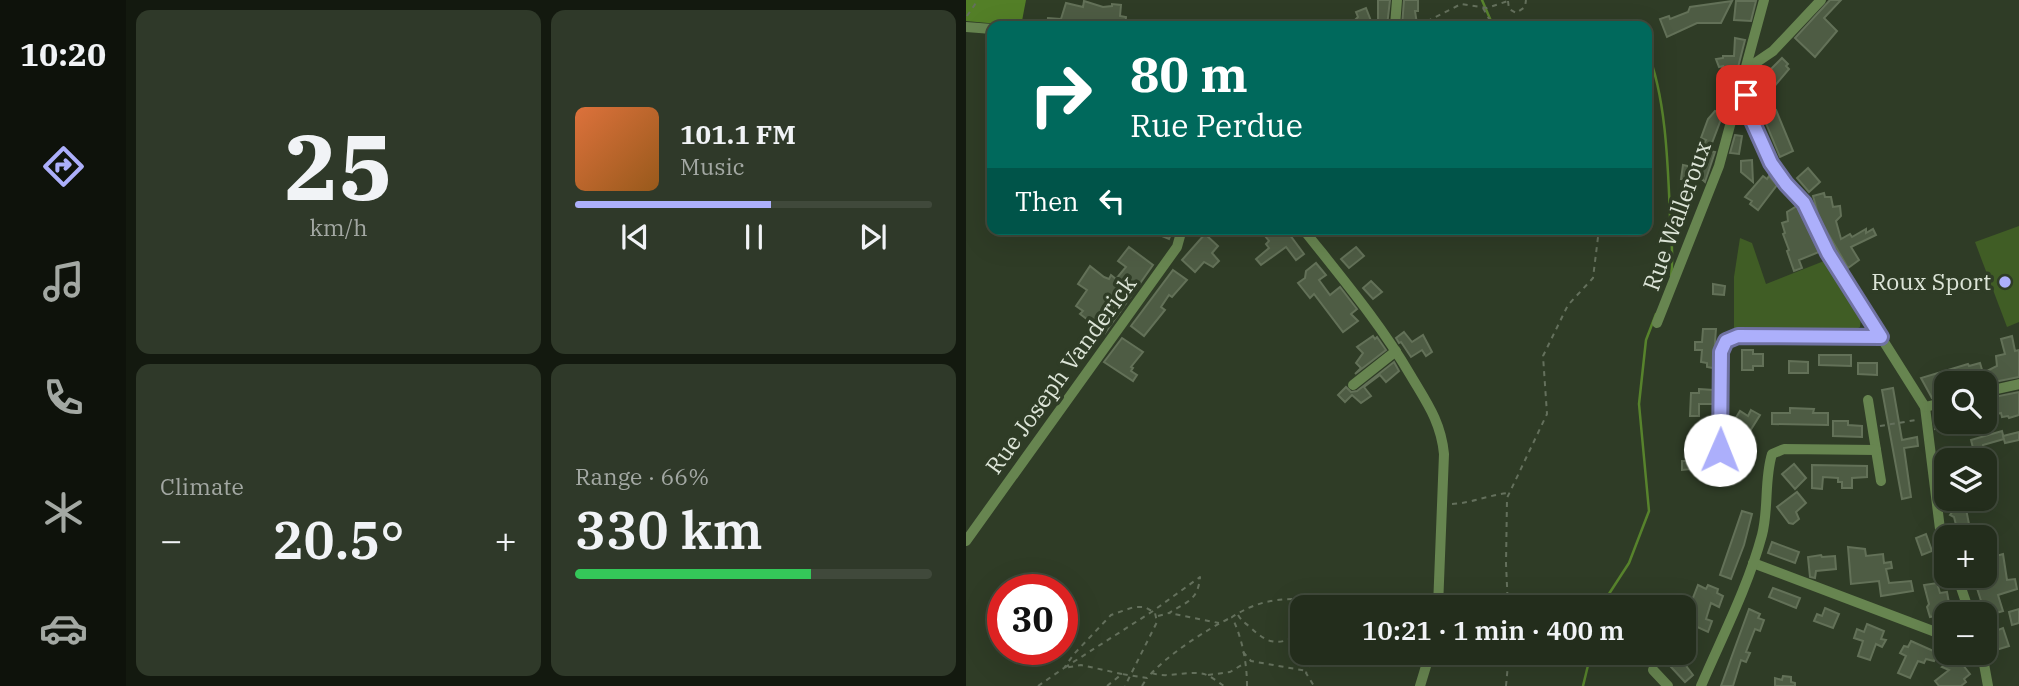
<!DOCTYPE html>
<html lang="en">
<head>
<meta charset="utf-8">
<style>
  :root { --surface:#232d1c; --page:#2f3929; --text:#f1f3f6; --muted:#a3a8a3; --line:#40493b; --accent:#acaffb }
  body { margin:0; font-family:"IBM Plex Serif",serif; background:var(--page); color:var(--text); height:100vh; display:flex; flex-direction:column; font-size:26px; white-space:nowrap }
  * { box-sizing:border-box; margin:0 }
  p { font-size:23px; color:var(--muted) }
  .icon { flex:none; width:38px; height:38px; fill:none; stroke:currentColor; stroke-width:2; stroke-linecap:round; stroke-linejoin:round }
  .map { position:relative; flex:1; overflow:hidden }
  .side { display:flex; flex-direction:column; gap:10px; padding:10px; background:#13190f; width:840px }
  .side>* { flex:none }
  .hud { position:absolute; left:21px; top:21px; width:665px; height:214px; border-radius:14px; box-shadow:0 7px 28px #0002,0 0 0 2px var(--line); background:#00695c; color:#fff; overflow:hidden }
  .controls { position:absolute; left:968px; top:371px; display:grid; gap:14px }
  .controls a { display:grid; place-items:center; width:63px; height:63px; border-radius:14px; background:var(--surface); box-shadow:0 7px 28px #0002,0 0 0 2px var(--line); font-size:35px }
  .speed { position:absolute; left:21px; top:574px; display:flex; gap:14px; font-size:35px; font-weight:700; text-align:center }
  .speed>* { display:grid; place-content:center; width:91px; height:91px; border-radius:50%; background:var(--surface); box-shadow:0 7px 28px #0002,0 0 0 2px var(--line); line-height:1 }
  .speed .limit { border:10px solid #d22; background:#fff; color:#111 }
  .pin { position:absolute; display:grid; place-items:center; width:60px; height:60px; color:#fff; margin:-30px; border-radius:14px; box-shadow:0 4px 10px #0006 }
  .me { position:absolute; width:77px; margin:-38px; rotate:1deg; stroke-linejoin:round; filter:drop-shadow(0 0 5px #0008) }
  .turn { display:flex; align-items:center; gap:24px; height:147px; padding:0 28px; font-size:32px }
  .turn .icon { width:91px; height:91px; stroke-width:2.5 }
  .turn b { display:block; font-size:49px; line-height:60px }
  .then { display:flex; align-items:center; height:66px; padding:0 28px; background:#0003; gap:14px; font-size:26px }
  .big { font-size:52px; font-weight:600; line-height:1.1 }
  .side .card { flex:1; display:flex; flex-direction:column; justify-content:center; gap:10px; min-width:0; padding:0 24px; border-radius:14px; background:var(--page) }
  .side .dial { align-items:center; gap:0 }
  .dial b { font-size:91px; line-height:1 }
  .song { display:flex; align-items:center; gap:21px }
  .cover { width:84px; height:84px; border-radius:10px; background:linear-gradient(135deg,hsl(20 70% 55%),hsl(30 70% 35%)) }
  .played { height:7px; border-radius:4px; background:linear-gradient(90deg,var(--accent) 55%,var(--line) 55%) }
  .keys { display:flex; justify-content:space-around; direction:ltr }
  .heat { display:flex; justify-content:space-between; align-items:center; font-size:38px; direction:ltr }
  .charge { height:10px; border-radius:5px; background:linear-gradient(90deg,#34c759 66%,var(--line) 0) }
  .side .tiles { flex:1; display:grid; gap:10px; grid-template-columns:repeat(2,1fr) }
  .trip { position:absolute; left:324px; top:595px; width:406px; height:70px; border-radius:14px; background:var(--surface); box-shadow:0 7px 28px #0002,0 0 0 2px var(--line); font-weight:600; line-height:70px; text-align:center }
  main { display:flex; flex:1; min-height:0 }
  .tab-bar { display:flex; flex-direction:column; width:126px; justify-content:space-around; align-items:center; background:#0e120b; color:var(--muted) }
  .tab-bar .icon { width:49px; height:49px }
  .tab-bar .active { color:var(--accent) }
  .tab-bar b { font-size:32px; color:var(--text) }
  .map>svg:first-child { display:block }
  .green { fill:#405d25 }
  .forest { fill:#537f27 }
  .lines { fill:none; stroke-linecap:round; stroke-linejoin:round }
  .stream { stroke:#57832c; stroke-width:2.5 }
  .building { fill:#4e5c44; stroke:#637158; stroke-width:2 }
  .path { stroke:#64705c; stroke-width:2; stroke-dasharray:5 5; stroke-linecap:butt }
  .minor { stroke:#678550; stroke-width:10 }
  .route-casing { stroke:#7072a3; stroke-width:18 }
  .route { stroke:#acaffb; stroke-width:12 }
  .poi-dot { fill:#acaffb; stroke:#2f3c26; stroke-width:2.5 }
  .labels { text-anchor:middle; stroke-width:7; stroke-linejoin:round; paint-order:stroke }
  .street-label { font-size:23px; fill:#dde5d8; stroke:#2f3c26 }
  .poi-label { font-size:23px; fill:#dde5d8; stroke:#2f3c26; text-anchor:end }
</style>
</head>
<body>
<main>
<nav class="tab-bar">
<b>10:20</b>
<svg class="icon active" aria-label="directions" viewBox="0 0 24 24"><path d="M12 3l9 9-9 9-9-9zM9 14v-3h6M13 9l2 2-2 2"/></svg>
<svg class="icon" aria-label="music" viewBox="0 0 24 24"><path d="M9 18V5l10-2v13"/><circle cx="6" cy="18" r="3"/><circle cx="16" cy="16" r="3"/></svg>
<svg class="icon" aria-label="phone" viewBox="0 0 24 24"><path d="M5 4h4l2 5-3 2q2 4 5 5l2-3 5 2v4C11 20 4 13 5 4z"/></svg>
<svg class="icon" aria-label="climate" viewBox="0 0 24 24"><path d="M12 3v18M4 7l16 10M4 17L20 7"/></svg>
<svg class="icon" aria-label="car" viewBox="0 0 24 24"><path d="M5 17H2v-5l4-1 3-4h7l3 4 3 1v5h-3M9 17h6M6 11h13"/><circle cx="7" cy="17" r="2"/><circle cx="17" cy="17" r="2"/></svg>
</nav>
<section class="side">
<div class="tiles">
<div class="card dial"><b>25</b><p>km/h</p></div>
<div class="card">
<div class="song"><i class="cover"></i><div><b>101.1 FM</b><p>Music</p></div></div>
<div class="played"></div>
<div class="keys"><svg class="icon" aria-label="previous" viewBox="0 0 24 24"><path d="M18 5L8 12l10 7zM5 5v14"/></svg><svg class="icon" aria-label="pause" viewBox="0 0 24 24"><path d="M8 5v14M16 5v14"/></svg><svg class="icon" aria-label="next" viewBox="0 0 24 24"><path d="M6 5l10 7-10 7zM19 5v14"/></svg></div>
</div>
<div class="card"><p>Climate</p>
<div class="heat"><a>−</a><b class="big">20.5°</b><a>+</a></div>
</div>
<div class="card"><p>Range · 66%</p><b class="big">330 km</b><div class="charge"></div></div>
</div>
</section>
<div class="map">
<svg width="1053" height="686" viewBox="0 0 1053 686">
  <rect width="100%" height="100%" fill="#2f3c26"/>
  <g class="green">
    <polygon points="1053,226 1053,322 1041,327 1009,242"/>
    <polygon points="774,238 786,243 800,284 858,261 895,318 894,327 887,331 768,329 768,277"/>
  </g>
  <polygon class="forest" points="0,0 60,0 55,26 0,21"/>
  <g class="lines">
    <g class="stream">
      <polyline points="516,0 525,21 533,26"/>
      <polyline points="660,26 665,24 669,26"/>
      <path d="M 681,51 C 700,96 702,167 704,216 C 705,237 708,255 705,276"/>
      <polyline points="637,607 639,600 663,563 683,511 673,404 680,340 690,314"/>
      <polyline points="617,686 625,653"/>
    </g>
  </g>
  <g class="building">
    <polygon points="412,0 424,0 421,26 412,26"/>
    <polygon points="438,0 452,0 452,11 449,11 451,24 436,26"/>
    <polygon points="864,0 875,0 858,18 871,31 849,57 829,38"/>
    <polygon points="118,1 137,7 146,6 146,4 155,5 154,16 160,17 159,26 81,26 82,18 95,19 100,3 117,7"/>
    <polygon points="766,1 755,23 731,23 701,37 694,19 703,16 704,19 722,12 724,7"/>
    <polygon points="770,1 790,1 785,21 768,20"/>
    <polygon points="400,8 407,26 390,26 388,21 392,17 390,12"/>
    <polygon points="769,38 779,40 767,87 756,87 760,75 754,78 757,66 753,67 750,59 757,58 757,56 768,56"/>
    <polygon points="816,58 822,64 820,66 823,69 806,89 795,79"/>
    <polygon points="810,110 827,151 814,157 796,114"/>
    <polygon points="749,111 757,114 743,151 749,152 739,182 737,180 715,179 717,165 731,168 736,146 740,140 735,138 742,119"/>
    <polygon points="769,135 776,136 773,154 764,153"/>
    <polygon points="786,160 787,182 775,172 775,161"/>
    <polygon points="842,168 854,182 843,192 831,178"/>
    <polygon points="797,176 801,179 803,176 811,185 792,210 784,204 786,201 779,197"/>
    <polygon points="858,193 859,197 865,197 867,207 874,206 875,216 870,221 875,239 884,234 886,237 900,229 900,233 907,229 910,235 885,247 893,260 882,268 853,218 847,196"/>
    <polygon points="831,206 853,252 833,260 836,268 828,271 821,251 823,250 817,234 819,233 816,223 822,221 821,212"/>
    <polygon points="179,229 207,229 203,239"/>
    <polygon points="308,229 330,229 324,235 338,254 330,260 320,247 295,265 290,259 303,248 300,244 303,241 299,236"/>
    <polygon points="239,234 252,246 246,253 253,261 247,267 238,262 229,272 216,260"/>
    <polygon points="163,247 187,265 139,333 114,314 117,311 110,306 121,290 112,284 124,266 138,277 143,279 145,275 150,279 160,267 152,261"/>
    <polygon points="390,247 398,256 383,268 375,259"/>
    <polygon points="350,263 360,275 353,280 364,295 374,287 391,309 385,314 392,321 377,332 348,294 344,298 332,283 339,278 340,271"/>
    <polygon points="207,270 221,280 206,297 203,295 195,307 199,310 178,336 165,326"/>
    <polygon points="405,281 416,292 407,299 397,288"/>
    <polygon points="747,284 759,286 758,295 747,294"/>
    <polygon points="737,329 750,329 747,368 741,367 741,363 735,362 736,350 729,350 729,342 736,342"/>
    <polygon points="438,332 446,342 457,335 466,352 460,356 456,350 445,357 435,342 433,343 430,338"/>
    <polygon points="407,336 409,339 411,337 420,350 389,374 395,368 390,363 397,353 391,347"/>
    <polygon points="1046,336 1049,351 1053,350 1053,377 1018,384 980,383 980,395 966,398 955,378 1002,364 1003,366 1014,363 1017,373 1031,366 1030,356 1039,354 1035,339"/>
    <polygon points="156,338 177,352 165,367 167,368 165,371 171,375 167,381 138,362"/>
    <polygon points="776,350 787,350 787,354 797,354 797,366 787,366 787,370 776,370"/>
    <polygon points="853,355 885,355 885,366 853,365"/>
    <polygon points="823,361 842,362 842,373 823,373"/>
    <polygon points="428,362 433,371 420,382 414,375 398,387 405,396 395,403 386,395 379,402 372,395 380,387 385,392 391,391"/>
    <polygon points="892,363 911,363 911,375 892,374"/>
    <polygon points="927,388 936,440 951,437 952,446 938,448 945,497 936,499 916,390"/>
    <polygon points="733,389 747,390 747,404 733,404 733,416 724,416 725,393 733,393"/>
    <polygon points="1053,392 1053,415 1043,418 1042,416 1036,417 1035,413 1018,417 1018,399"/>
    <polygon points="824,408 848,409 847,413 862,413 862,425 806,424 806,413 824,413"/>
    <polygon points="785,410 794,415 784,431 768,421 774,411 782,416"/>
    <polygon points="980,410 980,426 969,429 967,413"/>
    <polygon points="867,421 882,421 882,425 896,426 896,437 867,436"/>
    <polygon points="984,422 1014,422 1014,424 987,431"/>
    <polygon points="735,429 747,430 746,470 736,468 716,470 716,461 723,461 724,439 735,439"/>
    <polygon points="1036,431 1038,439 1017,445 1019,460 1010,460 1005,440"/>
    <polygon points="1053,432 1053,440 1039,443 1037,436"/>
    <polygon points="773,458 782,465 770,480 761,473"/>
    <polygon points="828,464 840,478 829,489 816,474"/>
    <polygon points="846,465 901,466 901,477 886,478 886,488 876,488 876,482 872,482 872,478 857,477 856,489 846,488"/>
    <polygon points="831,492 840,503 830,512 833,519 827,524 823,523 811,507"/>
    <polygon points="984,499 998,499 1004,529 1012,527 1015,537 993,537 988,517 984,515 987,511"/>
    <polygon points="776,511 786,514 778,545 765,579 754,575"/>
    <polygon points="960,534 966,551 956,555 950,538"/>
    <polygon points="806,542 833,552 829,563 802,553"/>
    <polygon points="882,547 899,549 900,556 917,554 918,563 925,562 926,568 920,569 923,583 945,581 947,591 915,596 913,581 885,584"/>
    <polygon points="1037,554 1041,580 1049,579 1051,589 1032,595 1037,611 1020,616 1007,576 1018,576 1018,570 1025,568 1023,558"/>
    <polygon points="855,555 856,557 869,556 870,569 850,571 849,578 844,577 842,557"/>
    <polygon points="971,583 974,593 981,592 983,603 979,604 981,613 964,617 961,607 963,604 958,585"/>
    <polygon points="732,585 740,589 742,585 752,589 751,593 757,596 753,607 745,603 740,619 746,621 742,632 718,621"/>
    <polygon points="807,588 834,598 830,608 803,597"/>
    <polygon points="859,608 873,614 867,628 848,621 851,614 856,616"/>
    <polygon points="783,609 794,614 792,618 798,620 794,631 789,629 780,652 784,653 780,662 775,660 767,686 755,686"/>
    <polygon points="1053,609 1053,623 1046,625 1043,612"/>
    <polygon points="901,624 918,631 915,639 920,640 916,647 910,644 904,660 892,656 897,641 888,638 891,629 898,632"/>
    <polygon points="1037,628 1043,646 1030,650 1024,633"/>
    <polygon points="945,641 972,653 968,661 960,659 958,663 952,661 944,678 932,673 940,656 934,653 938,646 942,647"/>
    <polygon points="692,653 707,653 710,657 715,653 721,660 718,663 727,675 719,682"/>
    <polygon points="993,660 1004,674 998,679 1000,682 995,686 973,686 969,681 983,670 976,667 984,661 987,664"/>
    <polygon points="817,676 825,677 825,682 829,683 829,686 809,686 809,678 816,680"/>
  </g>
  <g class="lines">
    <g class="path">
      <polyline points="542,1 543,9 550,13 559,7 560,0"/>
      <polyline points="517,8 527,26"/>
      <polyline points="1,16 12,0"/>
      <polyline points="452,26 495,4 521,8 542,1"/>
      <polyline points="914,426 950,420"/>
      <path d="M 486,504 C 506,503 523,495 542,493"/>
      <polyline points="542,607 540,564 541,498 581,414 577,356 602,305 627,278 633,229"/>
      <path d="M 272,615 C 275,620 279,623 284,627 C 304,646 312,645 336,634"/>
      <polyline points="192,616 203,613"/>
      <polyline points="277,652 285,661 341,671"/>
      <polyline points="348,653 340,673 348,686"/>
      <path d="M 186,673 C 202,679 221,670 238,674 C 245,676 252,682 258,686"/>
      <path d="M 156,674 L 115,665 L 98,668 L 187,611 L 234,577 C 232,600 222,601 203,613 L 253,623"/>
      <polyline points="242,675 264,672 279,663"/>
      <polyline points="72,686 98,668 108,654 145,615 168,607 179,607 189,613 191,622 159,686"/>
      <path d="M 141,686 L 156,674 L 181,678 C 200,656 239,630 266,617"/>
      <polyline points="176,686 181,678"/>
      <path d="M 281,686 C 281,662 276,638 266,617 C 286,604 305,599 328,599 L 336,607"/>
      <polyline points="540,686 543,653"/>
    </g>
    <g class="minor">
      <polyline points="429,26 431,0"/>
      <polyline points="0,27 26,29"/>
      <polyline points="779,70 807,51 855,0"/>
      <polyline points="778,75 784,114 805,163 820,184 838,203 862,253 959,407 974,529 980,545"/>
      <path d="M 337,229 C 375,277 414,323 445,376 C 461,403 475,422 478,454 L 472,607"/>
      <polyline points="691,323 753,166 798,0"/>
      <polyline points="387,385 430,351"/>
      <polyline points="1018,392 1053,384"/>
      <polyline points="902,400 915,481"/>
      <polyline points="959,407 980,402"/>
      <polyline points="754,450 755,352 760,341 772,336 915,337"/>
      <polyline points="0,541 211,247 216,229"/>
      <polyline points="787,563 980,636"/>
      <polyline points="991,576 1004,614"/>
      <polyline points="1016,653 1022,686"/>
      <polyline points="687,670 702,686"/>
      <polyline points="454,686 464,653"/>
      <path d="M 735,686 C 756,637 782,587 796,535 C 803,508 798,480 806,454 L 818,449 L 910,450"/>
    </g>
  </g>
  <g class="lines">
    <defs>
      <polyline id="route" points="754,450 755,352 760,341 772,336 915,337 862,253 838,203 820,184 805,163 783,114 780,95"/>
    </defs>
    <use href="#route" class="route-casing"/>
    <use href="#route" class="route"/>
  </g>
  <circle class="poi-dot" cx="1039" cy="282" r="7"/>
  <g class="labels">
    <g class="street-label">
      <text transform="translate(711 216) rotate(-70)" y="8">Rue Walleroux</text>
      <text transform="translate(95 375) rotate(-54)" y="8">Rue Joseph Vanderick</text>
    </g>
    <g class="poi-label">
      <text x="1025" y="290">Roux Sport</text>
    </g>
  </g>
</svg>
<div class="controls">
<a><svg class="icon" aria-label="search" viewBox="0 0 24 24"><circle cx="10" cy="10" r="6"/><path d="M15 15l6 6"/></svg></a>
<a><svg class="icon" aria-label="layers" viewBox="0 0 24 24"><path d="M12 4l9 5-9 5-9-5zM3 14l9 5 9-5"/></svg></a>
<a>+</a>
<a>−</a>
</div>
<div class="speed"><div class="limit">30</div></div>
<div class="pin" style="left:780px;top:95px;background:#d93025"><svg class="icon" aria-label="arrive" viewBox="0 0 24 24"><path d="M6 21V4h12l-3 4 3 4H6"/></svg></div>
<svg class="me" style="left:754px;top:450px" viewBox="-20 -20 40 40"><circle r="19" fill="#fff"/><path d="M0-13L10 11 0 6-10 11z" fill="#acaffb"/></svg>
<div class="trip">10:21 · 1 min · 400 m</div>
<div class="hud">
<div class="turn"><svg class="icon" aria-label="right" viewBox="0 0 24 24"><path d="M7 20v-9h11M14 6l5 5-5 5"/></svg><div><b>80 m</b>Rue Perdue</div></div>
<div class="then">Then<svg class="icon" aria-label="left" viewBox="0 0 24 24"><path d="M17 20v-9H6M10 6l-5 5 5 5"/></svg></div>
</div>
</div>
</main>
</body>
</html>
